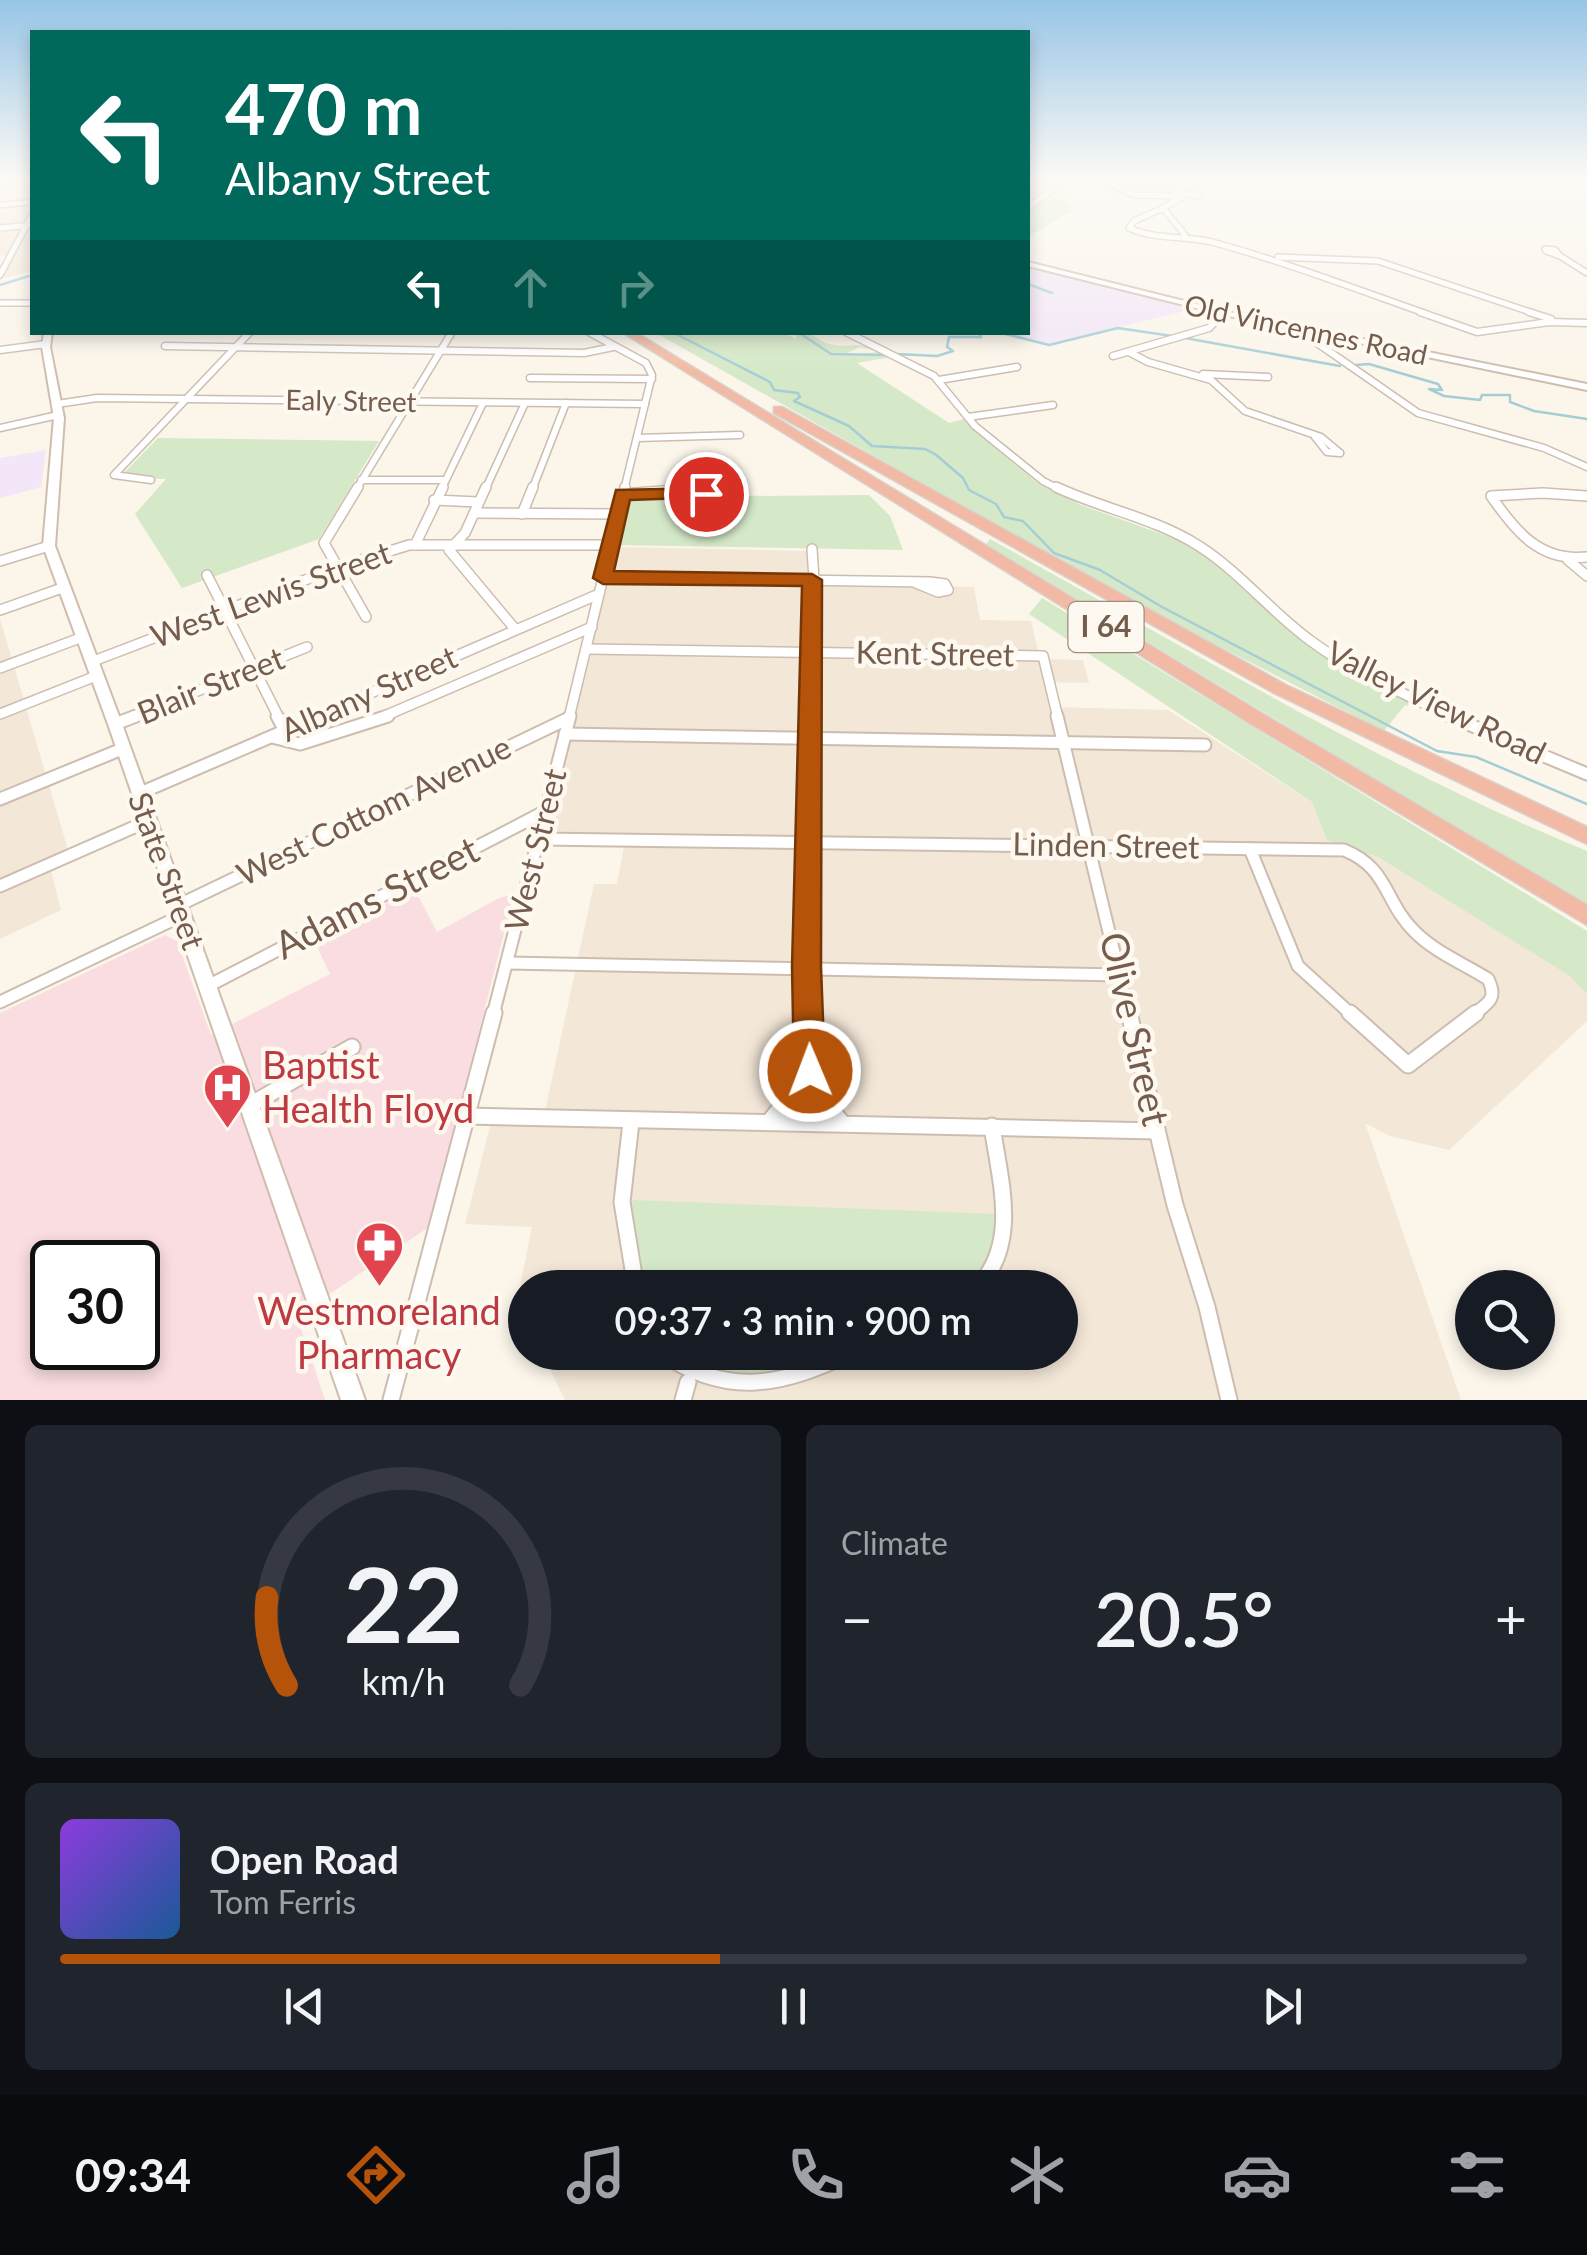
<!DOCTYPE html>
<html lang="en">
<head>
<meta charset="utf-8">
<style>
  :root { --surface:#171b24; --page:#20242c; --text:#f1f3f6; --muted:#9ea1a6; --line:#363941; --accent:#b45309 }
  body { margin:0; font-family:Lato,sans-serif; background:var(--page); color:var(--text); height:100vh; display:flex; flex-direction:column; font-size:38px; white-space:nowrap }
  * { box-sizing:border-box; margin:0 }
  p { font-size:32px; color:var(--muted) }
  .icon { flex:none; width:55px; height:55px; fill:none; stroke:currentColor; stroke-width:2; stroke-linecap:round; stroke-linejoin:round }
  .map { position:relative; height:1400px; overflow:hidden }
  .panel { display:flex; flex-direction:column; gap:25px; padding:25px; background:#0d0f14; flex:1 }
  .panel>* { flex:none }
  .hud { position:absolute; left:30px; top:30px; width:1000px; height:305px; border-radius:0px; box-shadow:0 5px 15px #0003; background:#00695c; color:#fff; overflow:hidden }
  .controls { position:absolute; left:1455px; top:1270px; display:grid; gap:20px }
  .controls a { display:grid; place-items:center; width:100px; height:100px; border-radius:50%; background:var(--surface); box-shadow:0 5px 15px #0003; font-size:50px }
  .speed { position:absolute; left:30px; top:1240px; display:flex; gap:20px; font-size:50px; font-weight:700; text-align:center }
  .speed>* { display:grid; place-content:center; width:130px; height:130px; border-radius:50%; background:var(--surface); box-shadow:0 5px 15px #0003; line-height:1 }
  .speed .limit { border:5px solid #111; border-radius:15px; background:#fff; color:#111 }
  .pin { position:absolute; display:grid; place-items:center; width:85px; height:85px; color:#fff; margin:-42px; border:5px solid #fff; border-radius:50%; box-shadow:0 2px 10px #0007 }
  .me { position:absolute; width:110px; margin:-55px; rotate:359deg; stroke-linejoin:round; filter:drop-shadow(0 0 8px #0008) }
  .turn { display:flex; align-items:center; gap:35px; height:210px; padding:0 30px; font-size:45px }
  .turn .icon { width:130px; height:130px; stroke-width:2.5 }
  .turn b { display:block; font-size:70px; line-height:85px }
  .lanes { display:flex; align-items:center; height:95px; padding:0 30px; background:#0003; justify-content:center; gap:50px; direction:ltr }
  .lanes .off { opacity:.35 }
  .big { font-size:75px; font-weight:600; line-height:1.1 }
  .panel .card { flex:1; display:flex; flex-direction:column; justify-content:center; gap:15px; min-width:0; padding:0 35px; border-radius:15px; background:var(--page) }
  .panel .dial { align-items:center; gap:0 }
  .dial svg { height:260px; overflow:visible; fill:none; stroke:var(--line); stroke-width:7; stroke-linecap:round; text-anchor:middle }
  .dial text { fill:var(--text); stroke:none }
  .song { display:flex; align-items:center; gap:30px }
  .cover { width:120px; height:120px; border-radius:15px; background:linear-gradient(135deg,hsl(270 70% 55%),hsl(210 70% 35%)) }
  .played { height:10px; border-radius:5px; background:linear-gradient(90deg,var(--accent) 45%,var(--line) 45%) }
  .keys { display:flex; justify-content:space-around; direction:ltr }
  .heat { display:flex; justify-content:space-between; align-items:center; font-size:55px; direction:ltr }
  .panel .tiles { flex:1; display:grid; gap:25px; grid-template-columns:1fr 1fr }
  .card:last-child { grid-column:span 2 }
  .trip { position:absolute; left:508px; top:1270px; width:570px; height:100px; border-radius:50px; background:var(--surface); box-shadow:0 5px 15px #0003; font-weight:600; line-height:100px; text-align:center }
  .dock { display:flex; height:160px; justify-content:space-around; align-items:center; background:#090b0e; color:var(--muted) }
  .dock .icon { width:70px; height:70px }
  .dock .active { color:var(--accent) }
  .dock b { font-size:45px; color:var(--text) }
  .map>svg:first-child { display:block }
  .residential { fill:#f3e7d8 }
  .education { fill:#f2e6f8 }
  .medical { fill:#f9dde0; fill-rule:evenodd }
  .green { fill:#d5e9c8 }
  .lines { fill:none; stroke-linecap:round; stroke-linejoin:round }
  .stream { stroke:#a5cdd6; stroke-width:2.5 }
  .minor-far4-casing { stroke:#cdbdb0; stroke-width:8 }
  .minor-far3-casing { stroke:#cdbdb0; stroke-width:9 }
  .minor-far2-casing { stroke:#cdbdb0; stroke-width:12 }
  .minor-far1-casing { stroke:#cdbdb0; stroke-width:15 }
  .minor-casing { stroke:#cdbdb0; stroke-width:19 }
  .tertiary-casing { stroke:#cdbdb0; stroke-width:4 }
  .secondary-casing { stroke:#d0bdad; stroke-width:4 }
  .motorway-casing { stroke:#d8d2cd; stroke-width:3 }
  .minor-far4 { stroke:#fff; stroke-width:5 }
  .minor-far3 { stroke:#fff; stroke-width:6 }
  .minor-far2 { stroke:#fff; stroke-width:9 }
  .minor-far1 { stroke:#fff; stroke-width:11 }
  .minor { stroke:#fff; stroke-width:15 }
  .tertiary { fill:#fff; fill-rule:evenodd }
  .secondary { fill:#fff; fill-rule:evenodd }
  .motorway { fill:#f2baa5; fill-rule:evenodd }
  .route { fill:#b45309; stroke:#753606; stroke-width:2.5 }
  .labels { text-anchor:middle; stroke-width:9; stroke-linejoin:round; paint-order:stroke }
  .far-street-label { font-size:28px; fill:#755d4e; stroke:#fef9f0 }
  .shield { fill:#fef9f0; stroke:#9e8c7f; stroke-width:2.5 }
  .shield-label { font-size:30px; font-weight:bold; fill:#755d4e }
  .street-label { font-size:32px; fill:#755d4e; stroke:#fef9f0 }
  .near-street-label { font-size:38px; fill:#755d4e; stroke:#fef9f0 }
  .near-health-label { font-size:38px; fill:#be3a42; stroke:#fef9f0; text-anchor:start }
</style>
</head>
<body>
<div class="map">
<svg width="1587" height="1400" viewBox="0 0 1587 1400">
  <rect width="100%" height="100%" fill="#fbf5ea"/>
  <g class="residential">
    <polygon points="0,178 32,178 32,271 0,279 6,256 0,256"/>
    <polygon points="616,547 807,551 807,583 974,587 980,620 1031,621 1040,659 1083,660 1089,683 1046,682 1051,707 1168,710 1312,802 1327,840 1378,857 1571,976 1587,994 1587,1021 1449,1150 1390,1136 1365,1123 1461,1400 565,1400 542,1353 1060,1352 1060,1288 525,1288 525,1318 517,1301 532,1227 465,1224 493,1115 544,1116 594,884 617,884 625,841 537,838"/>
    <polygon points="0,619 68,850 48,859 61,910 0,939"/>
  </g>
  <g class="education">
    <polygon points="1028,265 1138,294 1199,308 1052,343 1037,342 1006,333 1028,332"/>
    <polygon points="46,450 41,487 0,498 0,458"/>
  </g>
  <path class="medical" d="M 414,888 L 437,932 L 499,898 L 514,894 L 429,1227 L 297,1316 L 325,1400 L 0,1400 L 0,1013 L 165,935 L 177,941 L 211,1035 L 330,974 L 315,942 ZM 52,1262 L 138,1262 L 138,1348 L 52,1348 Z"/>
  <g class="green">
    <polygon points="1028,179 1053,179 1072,211 1029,236"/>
    <path d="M 783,332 L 796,339 L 796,333 C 820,333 815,342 834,345 C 852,348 856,341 875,350 L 860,347 L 843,355 L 881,352 L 891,357 L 857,363 L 949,423 L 964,419 L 1035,481 L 1081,505 L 1198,547 L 1285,623 L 1421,708 L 1405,705 L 1384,731 L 1142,607 L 656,333 Z"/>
    <polygon points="158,438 379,441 319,539 182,588 135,514 166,479 119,478"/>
    <polygon points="869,495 890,516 903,550 616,545 626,497"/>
    <path d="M 990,539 C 1186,647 1379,766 1587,851 L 1587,904 L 1531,874 L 986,544 Z"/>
    <polygon points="1042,598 1587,931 1587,994 1570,976 1378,857 1327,840 1312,802 1029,614"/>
    <path d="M 632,1200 L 996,1214 C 994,1251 992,1266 960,1287 L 645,1287 L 635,1253 Z"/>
    <polygon points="672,1353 833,1353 774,1383 745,1389"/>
  </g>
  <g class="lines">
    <g class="stream">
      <polyline points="1028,284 1052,293"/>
      <polyline points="0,285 32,275"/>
      <polyline points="679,332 676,334 770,382 774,390 798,393 800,397 794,401 849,426 872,446 925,449 935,454 963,478 969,490 996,504 1004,517 1023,521 1054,553 1100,570 1162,607 1437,751 1476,757 1587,804"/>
      <polyline points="798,332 831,354 886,355"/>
      <polyline points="998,332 1049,345 1118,328 1172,336"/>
      <polyline points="1185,338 1340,366"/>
      <polyline points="897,354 937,356 953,351 947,347 949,337 981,337 978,332"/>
      <polyline points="1356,365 1369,364 1438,384 1442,390 1429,389 1444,396 1480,400 1482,395 1510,395 1510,402 1534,411 1587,419"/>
    </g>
    <defs>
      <g id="minor-far4">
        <polyline points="1110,178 1109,184 1136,195 1182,196"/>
        <polyline points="1151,178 1172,185 1182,197 1163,208 1185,235"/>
        <polyline points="1178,187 1186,194 1199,196"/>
        <polyline points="1028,207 1069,178"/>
        <path d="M 1163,208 L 1134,221 L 1129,228 C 1155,240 1184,235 1212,242 C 1285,262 1356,289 1427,314"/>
        <polyline points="0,228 32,225"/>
        <polygon points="1545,249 1555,250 1560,256 1546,251"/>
        <polyline points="1560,256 1587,273"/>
        <polyline points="1278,257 1378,261 1536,314"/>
        <polyline points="0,275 32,215"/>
        <polyline points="0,303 32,303"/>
      </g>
      <g id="minor-far3">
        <polyline points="1420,312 1477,332 1549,322 1587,323"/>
        <polyline points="1529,312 1551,319"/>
        <polyline points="1297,329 1418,413 1544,448 1587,467"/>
        <polyline points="589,332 646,363 652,375 624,490"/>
        <polyline points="846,332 934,376 975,426 1043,481 1061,490"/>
        <polyline points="165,346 584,353 613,347"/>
        <polyline points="0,350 46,344"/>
        <polyline points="1129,352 1148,362 1211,380 1245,411 1321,437 1340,453"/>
        <polyline points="1113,356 1209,328 1224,313"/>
        <polyline points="1203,374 1268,377"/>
        <polyline points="530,378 652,379"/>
        <polyline points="939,380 1017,367"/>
        <polyline points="57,404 97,398 645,404"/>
        <polyline points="968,417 1053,405"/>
        <polyline points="0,428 58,415"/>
        <polyline points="1315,437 1327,452 1340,453"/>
        <polyline points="637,438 740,435"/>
        <polyline points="151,480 114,475 250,332"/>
        <polyline points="361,480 444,480"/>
        <polyline points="356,490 452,332"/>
        <polyline points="441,490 483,403"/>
        <polyline points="485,490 525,403"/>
        <polyline points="532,490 566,403"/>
        <polyline points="715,490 716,463 720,459"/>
      </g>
      <g id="minor-far2">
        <polyline points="358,487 324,543 366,617"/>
        <polyline points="486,487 465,533 449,550 515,629"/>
        <path d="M 1056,487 C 1103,509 1155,518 1199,546 C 1240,572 1272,613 1311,641 C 1354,673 1406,694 1454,718"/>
        <polyline points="622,494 715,487"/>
        <path d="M 1587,496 L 1543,493 L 1491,496 C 1516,532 1540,562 1587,557"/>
        <polyline points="434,500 478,502"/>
        <polyline points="474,513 617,514"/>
        <polyline points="522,514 533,487"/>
        <polyline points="415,545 443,487"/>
        <polyline points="1568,560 1587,576"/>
        <polyline points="0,561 49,546"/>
        <polyline points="207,575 279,718"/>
        <polyline points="603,577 930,582 945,584 948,590"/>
        <polyline points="916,583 938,592 948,590"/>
        <polyline points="0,610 62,588"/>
        <polyline points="588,649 1043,656 1058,718"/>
        <polyline points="91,662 339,567 409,545 609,545"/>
        <polyline points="0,668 80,638"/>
        <polyline points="0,714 96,676"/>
        <polyline points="130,718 307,647"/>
        <polyline points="313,718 599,594"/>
        <polyline points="380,718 592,627"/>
        <polyline points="569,718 625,487"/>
        <polyline points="809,718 815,595 812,549"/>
      </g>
      <g id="minor-far1">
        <polyline points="277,716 285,731"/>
        <polyline points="1057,716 1129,1015"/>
        <polyline points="1449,716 1587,774"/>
        <polyline points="115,724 136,716"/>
        <polyline points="565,734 1205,745"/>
        <polyline points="272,737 300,744 388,716"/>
        <polyline points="138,794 319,716"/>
        <polyline points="0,799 122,749"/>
        <path d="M 540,839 L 1344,850 C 1389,868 1384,902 1415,932 C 1435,952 1464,964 1488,979 C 1498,999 1488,1003 1473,1015"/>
        <polyline points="1250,849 1298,966 1352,1015"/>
        <polyline points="0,886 148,821"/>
        <polyline points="179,905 569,718"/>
        <polyline points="507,963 1121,975"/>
        <polyline points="208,986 546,811"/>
        <polyline points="0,1002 183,915"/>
        <polyline points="493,1015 570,716"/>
        <polyline points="808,1015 809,716"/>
      </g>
      <g id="minor">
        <path d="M 808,1013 C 810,1068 807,1078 842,1123"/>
        <polyline points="1129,1013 1175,1205 1207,1307 1229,1400"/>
        <polyline points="1350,1013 1408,1065 1476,1013"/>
        <polyline points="250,1105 352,1047"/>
        <polyline points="466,1116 1157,1131"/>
        <polyline points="631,1122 622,1202 636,1288"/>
        <polyline points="769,1122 810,1071"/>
        <path d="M 977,1288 C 1020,1243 1000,1182 992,1126"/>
        <path d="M 661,1352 C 728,1399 783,1385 853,1352"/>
        <polyline points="391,1400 494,1013"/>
        <polyline points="683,1400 688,1382"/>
      </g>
      <polygon id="tertiary" points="1028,262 1224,311 1587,384 1587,390 1224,315 1028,266"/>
      <g id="secondary">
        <polygon points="32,178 32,181 0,184 0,180"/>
        <polygon points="32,200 32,204 0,207 0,203"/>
        <polygon points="44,332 52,332 50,347 64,418 55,546 122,724 365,1400 341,1400 108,724 43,546 54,418 42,347"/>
      </g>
      <g id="motorway">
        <polygon points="622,332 635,332 1263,714 1587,905 1587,925 1251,724"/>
        <polygon points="774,407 782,407 1286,685 1587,827 1587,844 1274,693 774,413"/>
      </g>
    </defs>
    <use href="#minor-far4" class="minor-far4-casing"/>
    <use href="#minor-far3" class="minor-far3-casing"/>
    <use href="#minor-far2" class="minor-far2-casing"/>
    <use href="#minor-far1" class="minor-far1-casing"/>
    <use href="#minor" class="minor-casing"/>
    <use href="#tertiary" class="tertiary-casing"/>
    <use href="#secondary" class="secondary-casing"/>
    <use href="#motorway" class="motorway-casing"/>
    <use href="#minor-far4" class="minor-far4"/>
    <use href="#minor-far3" class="minor-far3"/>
    <use href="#minor-far2" class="minor-far2"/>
    <use href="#minor-far1" class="minor-far1"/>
    <use href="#minor" class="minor"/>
    <use href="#tertiary" class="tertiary"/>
    <use href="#secondary" class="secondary"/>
    <use href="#motorway" class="motorway"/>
  </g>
  <linearGradient id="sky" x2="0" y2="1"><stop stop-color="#97c5e6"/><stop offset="0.48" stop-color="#fdfaf6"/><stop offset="1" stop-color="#fdfaf6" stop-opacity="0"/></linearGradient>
  <rect width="1587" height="374" fill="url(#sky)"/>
  <polygon class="route" points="706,488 714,494 712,497 630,500 614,571 812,574 822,580 821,967 825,1071 821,1082 810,1086 798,1082 794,1071 792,967 802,586 603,584 593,578 616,490"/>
  <defs>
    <symbol id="hospital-pin" viewBox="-11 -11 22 30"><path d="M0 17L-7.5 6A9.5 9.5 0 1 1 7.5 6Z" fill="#e0444e" stroke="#fef9f0"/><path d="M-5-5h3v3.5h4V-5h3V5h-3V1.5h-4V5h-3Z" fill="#fff"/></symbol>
    <symbol id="pharmacy-pin" viewBox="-11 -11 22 30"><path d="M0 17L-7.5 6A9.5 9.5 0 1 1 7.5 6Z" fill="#e0444e" stroke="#fef9f0"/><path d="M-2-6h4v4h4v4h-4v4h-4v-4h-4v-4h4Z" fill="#fff"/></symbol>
  </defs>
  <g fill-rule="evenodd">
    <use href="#hospital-pin" x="200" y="1060" width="55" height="75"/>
    <use href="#pharmacy-pin" x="352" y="1218" width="55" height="75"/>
  </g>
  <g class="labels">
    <g class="far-street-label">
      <text transform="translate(1306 330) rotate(12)" y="10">Old Vincennes Road</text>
      <text transform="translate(351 401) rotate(1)" y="10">Ealy Street</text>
    </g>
    <rect class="shield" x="1068.5" y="602" width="75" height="50" rx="8"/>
    <g class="shield-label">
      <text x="1106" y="637">I 64</text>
    </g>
    <g class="street-label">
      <text transform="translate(271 595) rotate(-20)" y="11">West Lewis Street</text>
      <text transform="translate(935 654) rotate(1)" y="11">Kent Street</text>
      <text transform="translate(211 686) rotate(-22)" y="11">Blair Street</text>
      <text transform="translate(369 694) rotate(-24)" y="11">Albany Street</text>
      <text transform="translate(1436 703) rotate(26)" y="11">Valley View Road</text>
      <text transform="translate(374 811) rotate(-26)" y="11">West Cottom Avenue</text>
      <text transform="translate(1106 846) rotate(1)" y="11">Linden Street</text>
      <text transform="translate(536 850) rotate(-76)" y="11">West Street</text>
      <text transform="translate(166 871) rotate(70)" y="11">State Street</text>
    </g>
    <g class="near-street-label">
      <text transform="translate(377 898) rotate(-27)" y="13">Adams Street</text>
      <text transform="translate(1134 1029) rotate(77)" y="13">Olive Street</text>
    </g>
    <g class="near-health-label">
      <text x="262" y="1079">Baptist<tspan x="262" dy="44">Health Floyd</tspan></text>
      <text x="379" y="1325" text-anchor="middle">Westmoreland<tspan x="379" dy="44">Pharmacy</tspan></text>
    </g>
  </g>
</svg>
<div class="controls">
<a><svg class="icon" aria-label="search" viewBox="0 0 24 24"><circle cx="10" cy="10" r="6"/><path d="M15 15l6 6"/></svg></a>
</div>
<div class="speed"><div class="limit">30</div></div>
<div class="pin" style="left:706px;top:494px;background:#d93025"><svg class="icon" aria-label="arrive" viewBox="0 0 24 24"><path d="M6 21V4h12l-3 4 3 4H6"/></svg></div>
<svg class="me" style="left:810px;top:1071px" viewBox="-20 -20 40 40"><circle r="17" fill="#b45309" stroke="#fff" stroke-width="3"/><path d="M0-11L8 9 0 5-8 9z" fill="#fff"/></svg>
<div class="trip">09:37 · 3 min · 900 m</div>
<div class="hud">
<div class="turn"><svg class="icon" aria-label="left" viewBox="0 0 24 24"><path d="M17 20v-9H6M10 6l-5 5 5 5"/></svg><div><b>470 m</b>Albany Street</div></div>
<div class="lanes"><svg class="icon" aria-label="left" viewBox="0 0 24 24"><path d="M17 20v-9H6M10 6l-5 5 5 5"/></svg><svg class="icon off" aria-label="ahead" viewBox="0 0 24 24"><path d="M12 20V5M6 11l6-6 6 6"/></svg><svg class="icon off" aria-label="right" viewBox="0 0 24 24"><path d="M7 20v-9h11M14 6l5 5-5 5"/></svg></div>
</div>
</div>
<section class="panel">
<div class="tiles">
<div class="card dial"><svg viewBox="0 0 100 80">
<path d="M14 69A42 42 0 1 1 86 69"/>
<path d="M14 69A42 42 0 0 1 8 42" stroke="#b45309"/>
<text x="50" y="56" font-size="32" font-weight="700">22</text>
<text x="50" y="72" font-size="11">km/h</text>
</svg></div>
<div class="card"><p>Climate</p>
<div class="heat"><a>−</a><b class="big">20.5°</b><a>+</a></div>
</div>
<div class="card">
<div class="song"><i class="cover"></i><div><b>Open Road</b><p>Tom Ferris</p></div></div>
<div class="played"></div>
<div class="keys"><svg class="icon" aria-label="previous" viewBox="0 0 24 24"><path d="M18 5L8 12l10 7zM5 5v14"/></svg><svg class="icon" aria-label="pause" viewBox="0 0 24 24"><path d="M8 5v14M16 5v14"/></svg><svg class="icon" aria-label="next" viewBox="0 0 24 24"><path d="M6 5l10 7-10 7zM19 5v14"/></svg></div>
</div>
</div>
</section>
<nav class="dock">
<b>09:34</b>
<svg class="icon active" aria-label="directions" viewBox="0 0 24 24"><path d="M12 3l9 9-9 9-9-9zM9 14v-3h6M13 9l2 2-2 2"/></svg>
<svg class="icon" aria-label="music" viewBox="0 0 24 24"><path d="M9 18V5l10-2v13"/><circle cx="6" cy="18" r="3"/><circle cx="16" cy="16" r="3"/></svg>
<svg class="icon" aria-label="phone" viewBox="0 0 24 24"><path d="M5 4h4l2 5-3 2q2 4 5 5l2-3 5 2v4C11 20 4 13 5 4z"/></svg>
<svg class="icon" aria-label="climate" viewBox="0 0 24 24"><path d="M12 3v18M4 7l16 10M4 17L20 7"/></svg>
<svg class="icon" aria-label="car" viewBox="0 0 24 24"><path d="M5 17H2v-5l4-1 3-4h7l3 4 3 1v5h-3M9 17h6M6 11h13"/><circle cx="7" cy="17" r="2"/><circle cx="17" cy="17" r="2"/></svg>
<svg class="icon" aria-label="filters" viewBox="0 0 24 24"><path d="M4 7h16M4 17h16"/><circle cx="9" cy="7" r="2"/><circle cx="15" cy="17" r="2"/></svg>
</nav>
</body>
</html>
